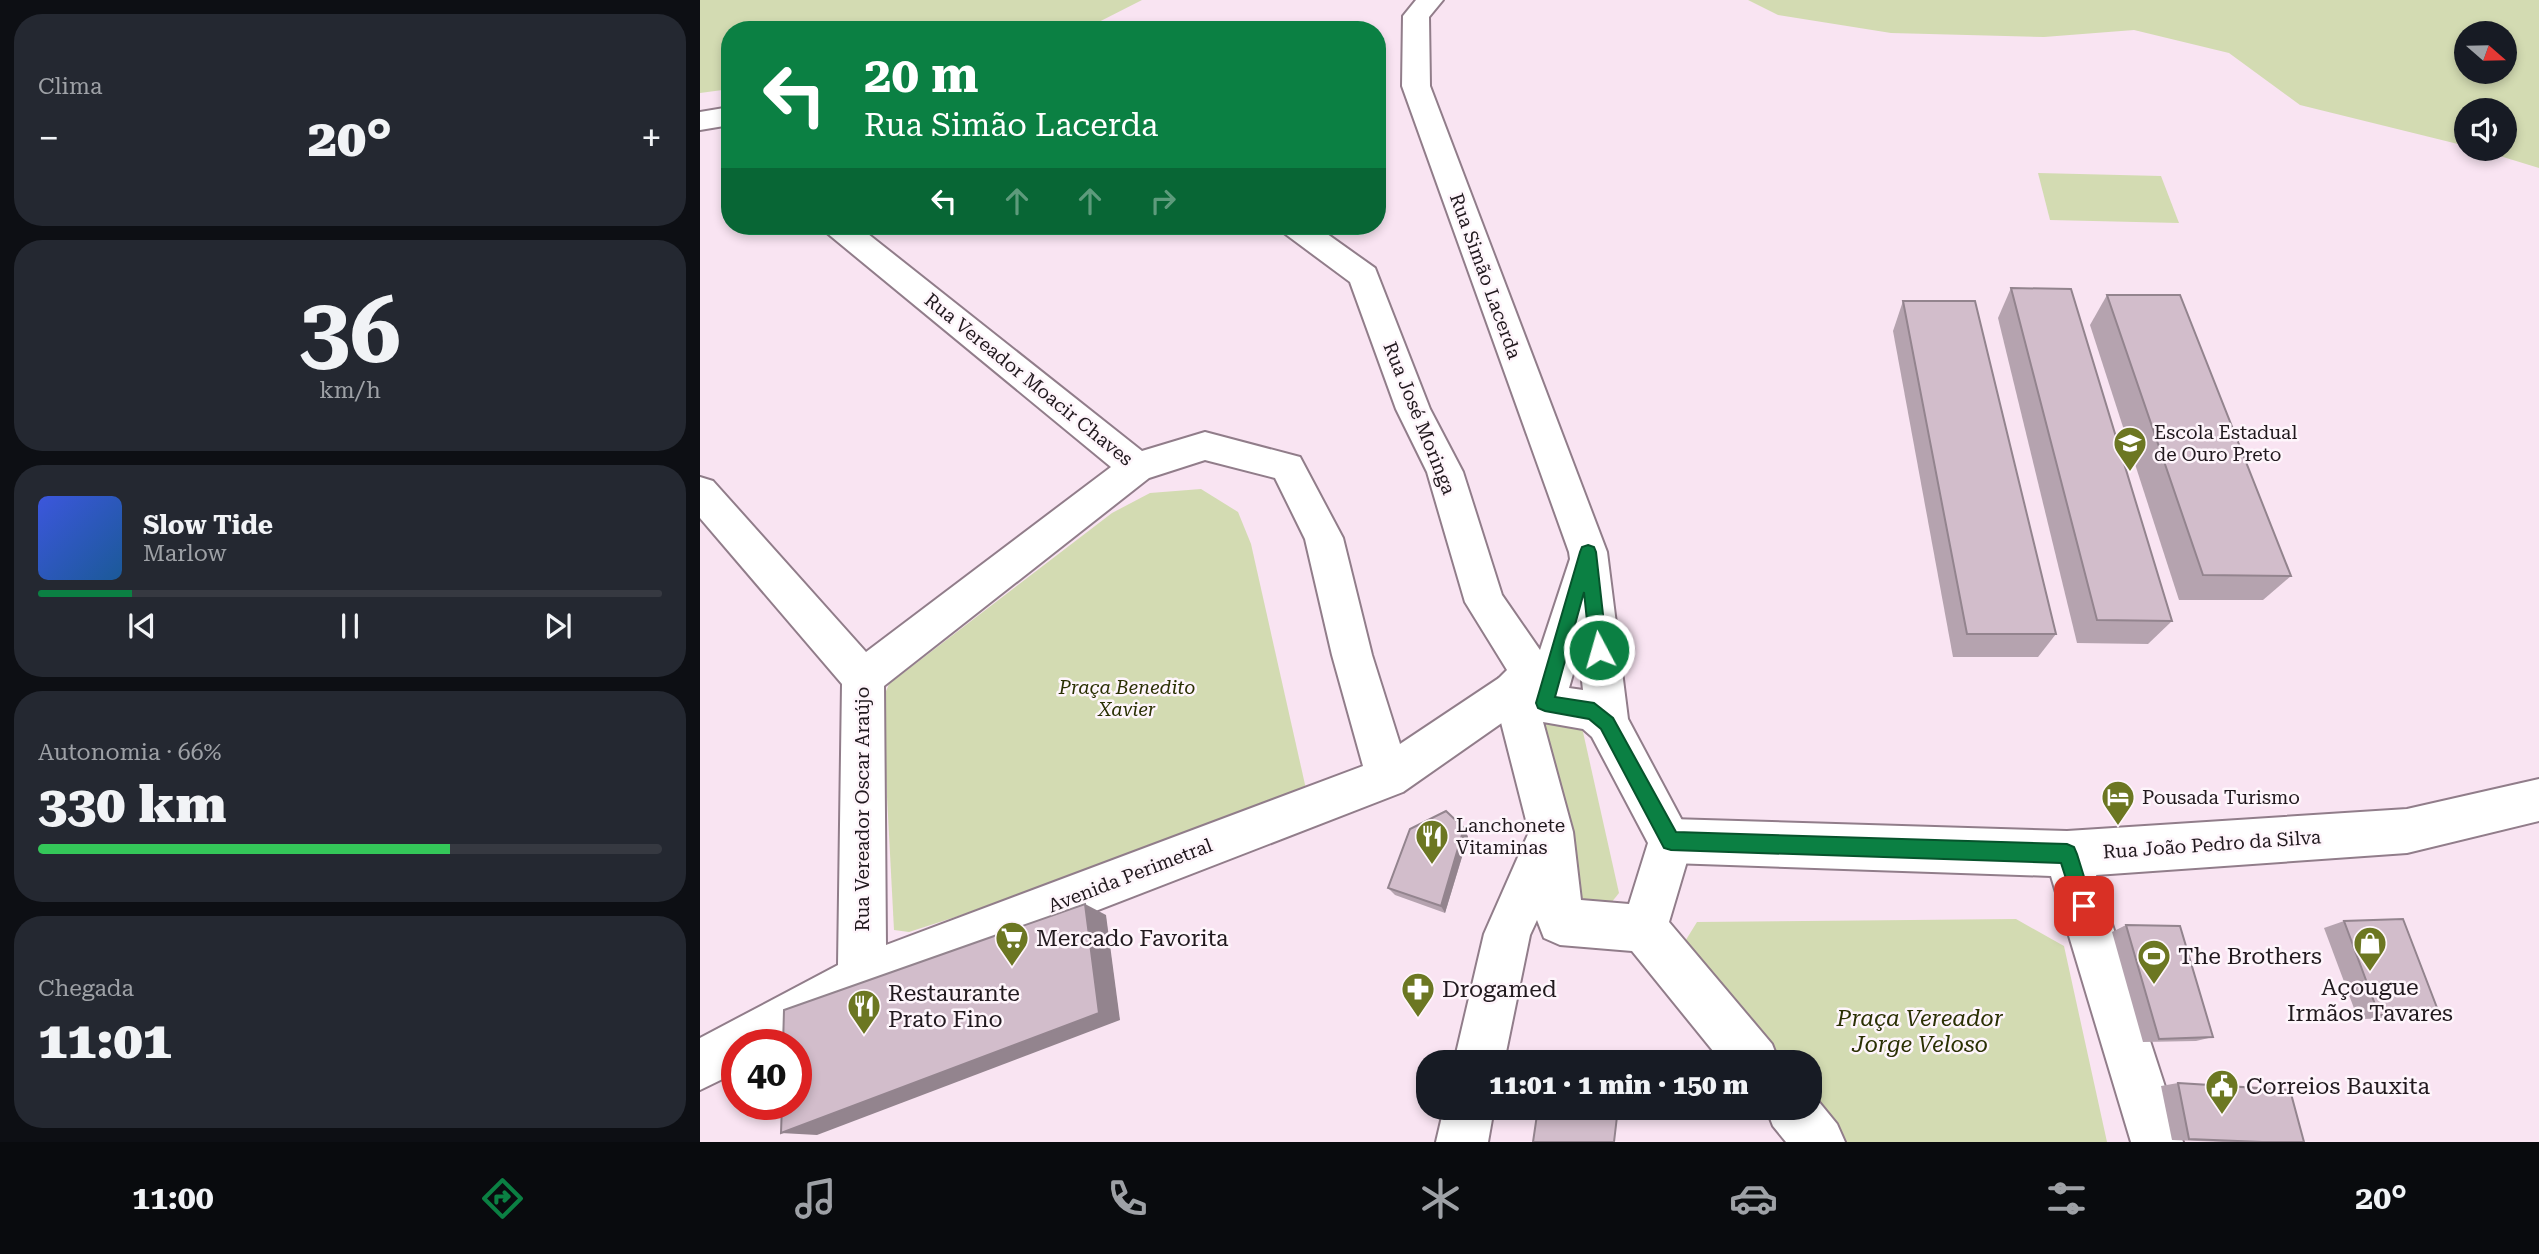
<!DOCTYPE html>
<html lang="pt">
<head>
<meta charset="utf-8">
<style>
  :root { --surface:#171b24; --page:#242831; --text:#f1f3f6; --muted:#9ea1a6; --line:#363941; --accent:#0b8043 }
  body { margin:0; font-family:"Roboto Serif",serif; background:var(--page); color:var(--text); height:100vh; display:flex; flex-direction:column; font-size:26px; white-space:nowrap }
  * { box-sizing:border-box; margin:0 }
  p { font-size:23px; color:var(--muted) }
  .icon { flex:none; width:38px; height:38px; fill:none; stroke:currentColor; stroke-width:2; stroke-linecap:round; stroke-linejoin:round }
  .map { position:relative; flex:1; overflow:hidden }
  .drawer { display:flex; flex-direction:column; gap:14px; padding:14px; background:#0d0f14; width:700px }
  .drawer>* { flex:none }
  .hud { position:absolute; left:21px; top:21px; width:665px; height:214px; border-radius:28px; box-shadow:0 4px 10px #0003; background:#0b8043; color:#fff; overflow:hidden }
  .needle { width:46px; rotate:110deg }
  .fabs { position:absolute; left:1754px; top:21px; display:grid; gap:14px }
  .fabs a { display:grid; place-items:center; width:63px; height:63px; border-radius:50%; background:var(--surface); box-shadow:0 4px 10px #0003; font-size:35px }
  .speed { position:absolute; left:21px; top:1029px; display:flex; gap:14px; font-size:35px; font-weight:700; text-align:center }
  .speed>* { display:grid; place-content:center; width:91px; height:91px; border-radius:50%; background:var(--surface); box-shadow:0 4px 10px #0003; line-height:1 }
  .speed .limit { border:10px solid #d22; background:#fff; color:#111 }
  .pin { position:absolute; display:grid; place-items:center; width:60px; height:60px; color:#fff; margin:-30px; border-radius:14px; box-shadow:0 4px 10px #0006 }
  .me { position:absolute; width:77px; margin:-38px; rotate:354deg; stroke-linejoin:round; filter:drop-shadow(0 0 5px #0008) }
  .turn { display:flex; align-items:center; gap:24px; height:147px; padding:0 28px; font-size:32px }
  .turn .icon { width:91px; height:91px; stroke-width:2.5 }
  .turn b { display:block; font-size:49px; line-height:60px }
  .lanes { display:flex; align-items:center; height:66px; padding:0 28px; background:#0003; justify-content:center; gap:35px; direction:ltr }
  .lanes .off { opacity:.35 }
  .big { font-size:52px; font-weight:800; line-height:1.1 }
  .drawer .tile { flex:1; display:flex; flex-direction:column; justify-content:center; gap:10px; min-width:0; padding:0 24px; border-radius:28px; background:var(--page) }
  .drawer .dial { align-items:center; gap:0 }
  .dial b { font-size:91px; line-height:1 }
  .song { display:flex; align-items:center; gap:21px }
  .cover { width:84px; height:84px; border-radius:10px; background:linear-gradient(135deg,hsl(230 70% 55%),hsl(210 70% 35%)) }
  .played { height:7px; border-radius:4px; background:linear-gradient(90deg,var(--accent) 15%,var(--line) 15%) }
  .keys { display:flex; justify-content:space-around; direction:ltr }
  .heat { display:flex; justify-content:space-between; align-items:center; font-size:38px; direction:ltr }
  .charge { height:10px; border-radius:5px; background:linear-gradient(90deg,#34c759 66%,var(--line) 0) }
  .trip { position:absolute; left:716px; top:1050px; width:406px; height:70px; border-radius:28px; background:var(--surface); box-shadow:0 4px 10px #0003; font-weight:800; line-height:70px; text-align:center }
  .tab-bar { display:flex; height:112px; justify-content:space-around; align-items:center; background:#090b0e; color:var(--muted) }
  .tab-bar .icon { width:49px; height:49px }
  .tab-bar .active { color:var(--accent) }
  .tab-bar b { font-size:32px; color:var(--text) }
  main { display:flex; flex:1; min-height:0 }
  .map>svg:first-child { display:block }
  .green { fill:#d3dbb2; fill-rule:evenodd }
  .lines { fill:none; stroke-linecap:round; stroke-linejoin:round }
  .street-casing { stroke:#917d8a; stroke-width:4 }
  .secondary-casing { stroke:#917d8a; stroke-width:4 }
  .street { fill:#fff; fill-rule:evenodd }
  .secondary { fill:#fff; fill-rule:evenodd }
  .wall { fill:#b5a3af }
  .shaded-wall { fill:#93848e }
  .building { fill:#d2bdcb; stroke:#93848e; stroke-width:2 }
  .route { fill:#0b8043; stroke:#07532c; stroke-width:2 }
  .labels { text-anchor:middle; stroke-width:5; stroke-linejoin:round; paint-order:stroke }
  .street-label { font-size:19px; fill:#21191e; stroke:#fef5fb }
  .poi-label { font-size:19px; fill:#21191e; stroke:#fef5fb; text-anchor:start }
  .park-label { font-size:19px; font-style:italic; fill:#2a3003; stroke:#fef5fb }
  .near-poi-label { font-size:23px; fill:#21191e; stroke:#fef5fb; text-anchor:start }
  .near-park-label { font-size:23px; font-style:italic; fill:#2a3003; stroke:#fef5fb }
</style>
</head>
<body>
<main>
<section class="drawer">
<div class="tile"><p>Clima</p>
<div class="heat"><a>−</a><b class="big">20°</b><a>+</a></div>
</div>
<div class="tile dial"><b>36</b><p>km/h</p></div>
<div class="tile">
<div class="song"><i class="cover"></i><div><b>Slow Tide</b><p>Marlow</p></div></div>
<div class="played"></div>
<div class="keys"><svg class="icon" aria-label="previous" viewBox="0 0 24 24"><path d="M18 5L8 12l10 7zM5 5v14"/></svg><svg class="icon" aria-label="pause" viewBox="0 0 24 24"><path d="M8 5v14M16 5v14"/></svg><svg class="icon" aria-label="next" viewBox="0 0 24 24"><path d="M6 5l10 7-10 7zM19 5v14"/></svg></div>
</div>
<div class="tile"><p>Autonomia · 66%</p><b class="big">330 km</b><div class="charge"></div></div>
<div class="tile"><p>Chegada</p><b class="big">11:01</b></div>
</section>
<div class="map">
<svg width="1839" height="1142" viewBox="0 0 1839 1142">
  <rect width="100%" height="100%" fill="#f9e4f2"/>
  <g class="green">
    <polygon points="0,0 442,0 383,30 30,30 30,89 0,93"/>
    <path d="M 1048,0 L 1839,0 L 1839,168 L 1777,149 L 1804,149 L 1804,110 L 1766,110 L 1766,146 L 1600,105 L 1529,53 L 1434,30 L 1344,37 L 1191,33 L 1078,15 ZM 1804,33 L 1804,72 L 1766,72 L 1766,33 Z"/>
    <polygon points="1338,173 1461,176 1479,223 1350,220"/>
    <polygon points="501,489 538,512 551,544 606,789 586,810 209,932 194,930 182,701 189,684 412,513 450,493"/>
    <polygon points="847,718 881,723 919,893 911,903 878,911 836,722"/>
    <polygon points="1316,919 1364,946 1407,1142 1102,1142 1081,1108 1110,1108 1110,1062 1054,1062 984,943 997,922"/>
  </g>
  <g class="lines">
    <defs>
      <g id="street">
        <path d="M 123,226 L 158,226 L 442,451 L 505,432 L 600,457 L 643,538 L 672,655 L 700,744 L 799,678 L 814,672 L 829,678 L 835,691 L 829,704 L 703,792 L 176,996 L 88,1045 L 37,1045 L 37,1072 L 0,1090 L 0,1038 L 138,965 L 142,684 L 0,518 L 0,477 L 13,481 L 166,652 L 411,467 L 127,233 ZM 505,460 L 575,478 L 605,539 L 632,655 L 663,766 L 186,945 L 184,686 L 449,478 Z"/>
        <polygon points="1839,779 1839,821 1707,853 1396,875 1483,1142 1431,1142 1351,876 971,863 955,857 949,841 955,825 971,819 1367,831 1707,809"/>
      </g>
      <g id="secondary">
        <path d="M 716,0 L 743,0 L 729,17 L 730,86 L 907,552 L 928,719 L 993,841 L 969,922 L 1072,1044 L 1079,1062 L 1022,1062 L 932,951 L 860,945 L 844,938 L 837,920 L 830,935 L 804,1062 L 754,1062 L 784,934 L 829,832 L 793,691 L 799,678 L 807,670 L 765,602 L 727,472 L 696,409 L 650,282 L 584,233 L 580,226 L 616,226 L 675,268 L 730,409 L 763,472 L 802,595 L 840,650 L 870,559 L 869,552 L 702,86 L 703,16 ZM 879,653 L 883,690 L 869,688 ZM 843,722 L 883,729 L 892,737 L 948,843 L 929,904 L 881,900 L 873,832 Z"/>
        <polygon points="30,107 30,125 0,130 0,112"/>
        <polygon points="1110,1091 1137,1124 1145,1142 1086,1142 1073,1126 1066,1108 1110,1108"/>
        <polygon points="744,1108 794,1108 788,1142 736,1142"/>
      </g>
    </defs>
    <use href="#street" class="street-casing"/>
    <use href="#secondary" class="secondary-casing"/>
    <use href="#street" class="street"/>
    <use href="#secondary" class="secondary"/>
  </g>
  <g class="wall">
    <polygon points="1311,288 1472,621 1448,644 1377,643 1298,318"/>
    <polygon points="1407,295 1591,576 1563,600 1479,600 1390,325"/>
    <polygon points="1203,301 1356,634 1338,657 1253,657 1193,331"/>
    <polygon points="764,828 768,837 745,913 695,895 688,888"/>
    <polygon points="1644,921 1739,1013 1715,1018 1658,1019 1624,928"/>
    <polygon points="1426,925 1513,1037 1496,1041 1443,1042 1412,932"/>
    <polygon points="1478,1083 1604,1142 1523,1142 1472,1140 1461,1086"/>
  </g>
  <g class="shaded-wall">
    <polygon points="764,828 768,837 745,913 741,906"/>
    <polygon points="385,904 406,915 420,1020 117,1135 81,1133"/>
  </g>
  <g class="building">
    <polygon points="1311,288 1371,289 1472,621 1397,620"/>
    <polygon points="1407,295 1480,295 1591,576 1503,575"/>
    <polygon points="1203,301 1275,301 1356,634 1267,634"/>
    <polygon points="746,811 764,828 741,906 688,888 710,829"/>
    <polygon points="385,904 399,1013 81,1133 82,1104 96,1104 96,1045 83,1045 84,1010"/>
    <polygon points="1703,919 1739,1013 1679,1015 1644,921"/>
    <polygon points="1426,925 1480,926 1513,1037 1459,1039"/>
    <polygon points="846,1053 907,1062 845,1062"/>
    <polygon points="1478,1083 1590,1090 1604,1142 1562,1142 1489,1139"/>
    <polygon points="838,1108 918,1108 914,1142 833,1142"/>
  </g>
  <polygon class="route" points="888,545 894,547 896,552 907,650 905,655 899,657 893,655 890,650 884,592 855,697 894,703 913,718 976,832 1367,844 1374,847 1377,854 1393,906 1390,913 1384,916 1377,913 1361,863 971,850 964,848 901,729 889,719 845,711 838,708 836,703 880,552 882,547"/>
  <defs>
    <symbol id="school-pin" viewBox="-11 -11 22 30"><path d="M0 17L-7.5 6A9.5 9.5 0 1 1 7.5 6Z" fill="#6c7722" stroke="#fef5fb"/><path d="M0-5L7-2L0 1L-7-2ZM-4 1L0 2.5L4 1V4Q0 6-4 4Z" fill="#fff"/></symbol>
    <symbol id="hotel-pin" viewBox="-11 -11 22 30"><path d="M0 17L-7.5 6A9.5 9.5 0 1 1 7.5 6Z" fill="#6c7722" stroke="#fef5fb"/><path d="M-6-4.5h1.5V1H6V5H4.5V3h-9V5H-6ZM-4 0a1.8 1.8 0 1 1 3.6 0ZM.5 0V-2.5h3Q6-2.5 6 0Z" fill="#fff"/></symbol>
    <symbol id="restaurant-pin" viewBox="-11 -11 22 30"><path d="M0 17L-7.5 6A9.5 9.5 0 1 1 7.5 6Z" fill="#6c7722" stroke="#fef5fb"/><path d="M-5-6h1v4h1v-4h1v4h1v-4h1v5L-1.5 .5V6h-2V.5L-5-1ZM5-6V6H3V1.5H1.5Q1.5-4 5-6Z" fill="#fff"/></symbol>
    <symbol id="supermarket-pin" viewBox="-11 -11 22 30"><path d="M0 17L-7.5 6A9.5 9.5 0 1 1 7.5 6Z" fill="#6c7722" stroke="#fef5fb"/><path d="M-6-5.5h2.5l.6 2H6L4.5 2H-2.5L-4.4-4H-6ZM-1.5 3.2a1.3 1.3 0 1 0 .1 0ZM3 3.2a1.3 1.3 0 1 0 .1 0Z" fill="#fff"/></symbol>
    <symbol id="shop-pin" viewBox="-11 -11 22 30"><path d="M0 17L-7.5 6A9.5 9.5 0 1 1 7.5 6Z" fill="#6c7722" stroke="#fef5fb"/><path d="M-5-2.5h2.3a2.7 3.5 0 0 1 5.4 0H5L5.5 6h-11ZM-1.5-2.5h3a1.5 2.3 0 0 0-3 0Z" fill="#fff"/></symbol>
    <symbol id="stadium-pin" viewBox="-11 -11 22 30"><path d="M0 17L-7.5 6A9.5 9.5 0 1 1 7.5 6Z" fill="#6c7722" stroke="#fef5fb"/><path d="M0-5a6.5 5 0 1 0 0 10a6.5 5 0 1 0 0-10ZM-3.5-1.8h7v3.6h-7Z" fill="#fff"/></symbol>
    <symbol id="pharmacy-pin" viewBox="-11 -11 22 30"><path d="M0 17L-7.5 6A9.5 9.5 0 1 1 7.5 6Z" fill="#6c7722" stroke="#fef5fb"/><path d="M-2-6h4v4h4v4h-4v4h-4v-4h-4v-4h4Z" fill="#fff"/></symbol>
    <symbol id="civic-pin" viewBox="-11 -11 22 30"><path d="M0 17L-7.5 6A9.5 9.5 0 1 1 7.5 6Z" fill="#6c7722" stroke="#fef5fb"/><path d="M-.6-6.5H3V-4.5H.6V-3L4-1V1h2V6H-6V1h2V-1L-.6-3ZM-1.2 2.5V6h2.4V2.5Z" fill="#fff"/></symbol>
  </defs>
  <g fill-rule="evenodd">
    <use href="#school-pin" x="1411" y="424" width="38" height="52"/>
    <use href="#hotel-pin" x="1399" y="778" width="38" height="52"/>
    <use href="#restaurant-pin" x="713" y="817" width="38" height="52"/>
    <use href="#supermarket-pin" x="293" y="919" width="38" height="52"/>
    <use href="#shop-pin" x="1651" y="924" width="38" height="52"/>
    <use href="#stadium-pin" x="1435" y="937" width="38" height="52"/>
    <use href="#pharmacy-pin" x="699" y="970" width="38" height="52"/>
    <use href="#restaurant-pin" x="145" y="987" width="38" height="52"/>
    <use href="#civic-pin" x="1503" y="1067" width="38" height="52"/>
  </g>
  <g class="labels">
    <g class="street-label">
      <text transform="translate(786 276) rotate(70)" y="7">Rua Simão Lacerda</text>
      <text transform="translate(329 379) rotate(39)" y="7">Rua Vereador Moacir Chaves</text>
      <text transform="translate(720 418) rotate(68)" y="7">Rua José Moringa</text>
      <text transform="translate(162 809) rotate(-90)" y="7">Rua Vereador Oscar Araújo</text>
      <text transform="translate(1512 844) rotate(-4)" y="7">Rua João Pedro da Silva</text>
      <text transform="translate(430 875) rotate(-21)" y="7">Avenida Perimetral</text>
    </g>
    <g class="poi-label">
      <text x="1454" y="439">Escola Estadual<tspan x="1454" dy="22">de Ouro Preto</tspan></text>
      <text x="1442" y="804">Pousada Turismo</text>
      <text x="756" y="832">Lanchonete<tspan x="756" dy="22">Vitaminas</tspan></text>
    </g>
    <g class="park-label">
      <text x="427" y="694">Praça Benedito<tspan x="427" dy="22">Xavier</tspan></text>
    </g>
    <g class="near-poi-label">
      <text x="336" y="946">Mercado Favorita</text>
      <text x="1478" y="964">The Brothers</text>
      <text x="1670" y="995" text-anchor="middle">Açougue<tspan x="1670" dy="26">Irmãos Tavares</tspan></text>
      <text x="742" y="997">Drogamed</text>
      <text x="188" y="1001">Restaurante<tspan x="188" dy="26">Prato Fino</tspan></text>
      <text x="1546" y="1094">Correios Bauxita</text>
    </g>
    <g class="near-park-label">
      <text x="1220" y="1026">Praça Vereador<tspan x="1220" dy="26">Jorge Veloso</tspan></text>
    </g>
  </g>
</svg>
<div class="fabs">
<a><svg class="needle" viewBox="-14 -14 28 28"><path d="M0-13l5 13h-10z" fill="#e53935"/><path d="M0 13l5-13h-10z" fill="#9ea1a6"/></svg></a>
<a><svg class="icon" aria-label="sound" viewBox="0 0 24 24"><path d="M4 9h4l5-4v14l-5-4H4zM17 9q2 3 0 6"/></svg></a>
</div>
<div class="speed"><div class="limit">40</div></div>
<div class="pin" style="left:1384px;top:906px;background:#d93025"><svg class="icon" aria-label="arrive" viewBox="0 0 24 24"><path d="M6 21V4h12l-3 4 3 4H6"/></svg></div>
<svg class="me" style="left:899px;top:650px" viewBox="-20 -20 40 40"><circle r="17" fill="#0b8043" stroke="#fff" stroke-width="3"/><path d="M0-11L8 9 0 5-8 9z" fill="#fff"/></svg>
<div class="trip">11:01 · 1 min · 150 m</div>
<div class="hud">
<div class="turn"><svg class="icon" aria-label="left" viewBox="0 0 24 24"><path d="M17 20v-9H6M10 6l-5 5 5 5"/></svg><div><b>20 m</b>Rua Simão Lacerda</div></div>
<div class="lanes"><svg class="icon" aria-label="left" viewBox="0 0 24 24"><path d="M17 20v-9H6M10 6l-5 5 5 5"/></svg><svg class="icon off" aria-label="ahead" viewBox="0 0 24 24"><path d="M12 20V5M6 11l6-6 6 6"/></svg><svg class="icon off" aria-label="ahead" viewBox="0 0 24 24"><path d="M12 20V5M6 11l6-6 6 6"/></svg><svg class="icon off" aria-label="right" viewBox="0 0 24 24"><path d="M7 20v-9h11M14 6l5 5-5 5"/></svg></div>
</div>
</div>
</main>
<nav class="tab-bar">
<b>11:00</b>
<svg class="icon active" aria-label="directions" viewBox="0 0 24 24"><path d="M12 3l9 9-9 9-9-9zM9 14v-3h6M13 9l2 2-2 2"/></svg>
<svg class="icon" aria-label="music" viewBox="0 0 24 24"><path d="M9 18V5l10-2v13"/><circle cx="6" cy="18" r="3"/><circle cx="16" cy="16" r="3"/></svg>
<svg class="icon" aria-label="phone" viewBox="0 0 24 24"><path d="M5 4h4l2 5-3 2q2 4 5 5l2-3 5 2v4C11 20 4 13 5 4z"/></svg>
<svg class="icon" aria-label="climate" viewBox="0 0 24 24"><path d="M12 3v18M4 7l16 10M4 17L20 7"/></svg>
<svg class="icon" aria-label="car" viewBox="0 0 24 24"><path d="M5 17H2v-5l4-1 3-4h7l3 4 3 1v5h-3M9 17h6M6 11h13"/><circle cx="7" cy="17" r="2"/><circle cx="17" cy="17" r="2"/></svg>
<svg class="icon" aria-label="filters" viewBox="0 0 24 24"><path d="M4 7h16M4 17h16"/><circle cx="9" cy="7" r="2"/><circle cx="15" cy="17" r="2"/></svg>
<b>20°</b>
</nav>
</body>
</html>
